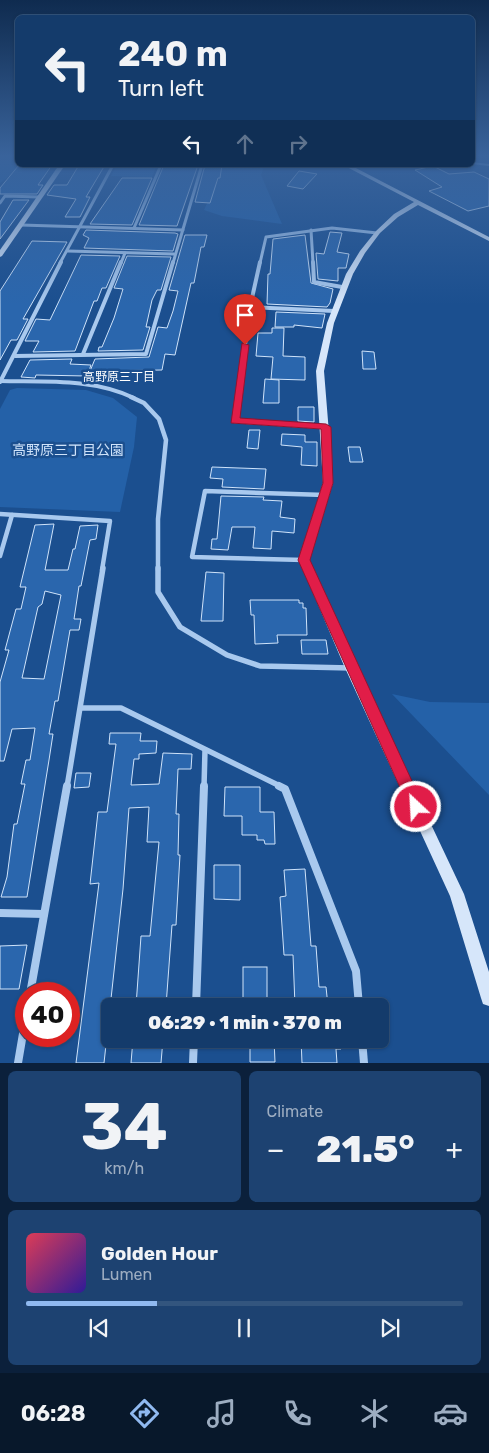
<!DOCTYPE html>
<html lang="en">
<head>
<meta charset="utf-8">
<style>
  :root { --surface:#143b6b; --page:#1d4271; --text:#f1f3f6; --muted:#9dadc1; --line:#33557e; --accent:#90b9f0 }
  body { margin:0; font-family:Rubik,"Noto Sans JP",sans-serif; background:var(--page); color:var(--text); height:100vh; display:flex; flex-direction:column; font-size:19px; white-space:nowrap }
  * { box-sizing:border-box; margin:0 }
  p { font-size:16px; color:var(--muted) }
  .icon { flex:none; width:28px; height:28px; fill:none; stroke:currentColor; stroke-width:2; stroke-linecap:round; stroke-linejoin:round }
  .map { position:relative; height:1063px; overflow:hidden }
  .sheet { display:flex; flex-direction:column; gap:8px; padding:8px; background:#0b203b; flex:1 }
  .sheet>* { flex:none }
  .guide { position:absolute; left:15px; top:15px; width:460px; height:152px; border-radius:8px; box-shadow:0 1px 4px #0004,0 0 0 1px var(--line); background:#143b6b; color:var(--text); overflow:hidden }
  .speed { position:absolute; left:15px; top:982px; display:flex; gap:10px; font-size:25px; font-weight:700; text-align:center }
  .speed>* { display:grid; place-content:center; width:65px; height:65px; border-radius:50%; background:var(--surface); box-shadow:0 1px 4px #0004,0 0 0 1px var(--line); line-height:1 }
  .speed .limit { border:8px solid #d22; background:#fff; color:#111 }
  .pin { position:absolute; display:grid; place-items:center; width:42px; height:42px; color:#fff; margin:-51px -21px; border-radius:50% 50% 50% 0; rotate:-45deg; box-shadow:0 0 5px #0007 }
  .pin .icon { rotate:45deg }
  .me { position:absolute; width:55px; margin:-28px; rotate:335deg; stroke-linejoin:round; filter:drop-shadow(0 0 4px #0008) }
  .turn { display:flex; align-items:center; gap:18px; height:105px; padding:0 20px; font-size:22px }
  .turn .icon { width:65px; height:65px; stroke-width:2.5 }
  .turn b { display:block; font-size:35px; line-height:42px }
  .lanes { display:flex; align-items:center; height:48px; padding:0 20px; background:#0003; justify-content:center; gap:25px; direction:ltr }
  .lanes .off { opacity:.35 }
  .big { font-size:38px; font-weight:800; line-height:1.1 }
  .sheet .card { flex:1; display:flex; flex-direction:column; justify-content:center; gap:8px; min-width:0; padding:0 18px; border-radius:8px; background:var(--page) }
  .sheet .dial { align-items:center; gap:0 }
  .dial b { font-size:65px; line-height:1 }
  .song { display:flex; align-items:center; gap:15px }
  .cover { width:60px; height:60px; border-radius:8px; background:linear-gradient(135deg,hsl(350 70% 55%),hsl(250 70% 35%)) }
  .played { height:5px; border-radius:2px; background:linear-gradient(90deg,var(--accent) 30%,var(--line) 30%) }
  .keys { display:flex; justify-content:space-around; direction:ltr }
  .heat { display:flex; justify-content:space-between; align-items:center; font-size:28px; direction:ltr }
  .sheet .tiles { flex:1; display:grid; gap:8px; grid-template-columns:1fr 1fr }
  .card:last-child { grid-column:span 2 }
  .trip { position:absolute; left:101px; top:998px; width:288px; height:50px; border-radius:8px; background:var(--surface); box-shadow:0 1px 4px #0004,0 0 0 1px var(--line); font-weight:800; line-height:50px; text-align:center }
  .menu { display:flex; height:80px; justify-content:space-around; align-items:center; background:#08182b; color:var(--muted) }
  .menu .icon { width:35px; height:35px }
  .menu .on { color:var(--accent) }
  .menu b { font-size:22px; color:var(--text) }
  .map>svg:first-child { display:block }
  .green { fill:#2461a8 }
  .lines { fill:none; stroke-linecap:round; stroke-linejoin:round }
  .stream { stroke:#9cc4f0; stroke-width:2 }
  .building { fill:#2a66ad; stroke:#cfe3fa; fill-rule:evenodd }
  .street-far4 { stroke:#a9c9ee; stroke-width:3 }
  .street-far3 { stroke:#a9c9ee; stroke-width:4 }
  .street-far2 { stroke:#a9c9ee; stroke-width:4.5 }
  .street-far1 { stroke:#a9c9ee; stroke-width:5.5 }
  .street { stroke:#a9c9ee; stroke-width:8 }
  .secondary { fill:#d6e6fa; fill-rule:evenodd }
  .route { fill:#e11d48; stroke:#92132f }
  .labels { text-anchor:middle; stroke-width:5; stroke-linejoin:round; paint-order:stroke }
  .far-neighbourhood-label { font-size:12px; fill:#fff; stroke:#1b4f8f }
  .park-label { font-size:14px; fill:#cfe3fa; stroke:#1b4f8f }
</style>
</head>
<body>
<div class="map">
<svg width="489" height="1063" viewBox="0 0 489 1063">
  <rect width="100%" height="100%" fill="#1b4f8f"/>
  <g class="green">
    <polygon points="0,156 17,156 18,165 24,165 0,183"/>
    <polygon points="117,165 157,165 152,177 111,176"/>
    <polygon points="219,165 265,165 261,175 282,224 222,216 204,210 220,176"/>
    <polygon points="17,388 86,390 113,398 137,417 134,447 120,512 0,507 0,409 10,390"/>
    <polygon points="392,694 430,702 489,703 489,795"/>
  </g>
  <g class="lines">
    <polyline class="stream" points="472,163 489,165"/>
  </g>
  <g class="building">
    <polygon points="19,165 52,165 38,185 43,185 37,194 0,194 0,188"/>
    <polygon points="79,165 105,165 86,197 90,197 80,217 65,217 76,199 47,195 54,185 67,185"/>
    <polygon points="164,165 198,165 177,226 139,225"/>
    <polygon points="205,165 222,165 220,178 218,178 210,203 195,202"/>
    <polygon points="433,166 449,174 474,172 489,179 489,206 468,211 429,191 442,187 415,170"/>
    <polygon points="299,171 317,174 303,189 287,186"/>
    <polygon points="122,178 152,178 132,225 90,224"/>
    <polygon points="13,200 29,200 0,239 0,222"/>
    <polygon points="86,230 175,233 178,234 173,251 84,248 89,238 83,235"/>
    <polygon points="330,232 342,233 337,252 349,254 346,268 338,268 338,281 318,279 316,253 324,254"/>
    <polygon points="185,235 207,235 204,247 201,247 194,283 191,283 175,355 165,354 162,370 90,371 95,359 149,357 158,327 167,328 173,311 178,291 169,290"/>
    <polygon points="305,235 311,283 333,289 330,303 327,307 267,304 268,274 270,274 273,239"/>
    <polygon points="32,241 67,242 23,319 28,319 17,340 11,340 0,360 0,291"/>
    <polygon points="81,255 120,256 106,288 102,288 97,301 94,301 75,351 33,352 39,341 25,341 36,319 50,320"/>
    <polygon points="127,256 171,257 161,290 157,290 152,300 146,327 150,327 143,350 98,351 99,347 102,347 114,318 123,289 114,288"/>
    <polygon points="276,312 325,314 322,328 294,325 294,327 275,327"/>
    <polygon points="272,328 284,328 283,356 305,357 305,380 271,379 273,357 256,356 258,333 272,333"/>
    <polygon points="362,351 374,352 376,369 363,369"/>
    <polygon points="72,359 70,364 91,365 87,376 36,375 35,378 21,377 30,360"/>
    <polygon points="265,379 279,380 279,403 263,403"/>
    <polygon points="298,407 314,407 314,422 298,421"/>
    <polygon points="249,430 260,430 258,449 247,448"/>
    <polygon points="282,434 305,435 305,442 317,442 317,466 301,465 302,447 281,445"/>
    <polygon points="348,447 360,447 363,462 350,462"/>
    <polygon points="212,467 266,469 264,489 222,487 223,479 210,478"/>
    <polygon points="221,496 264,497 263,500 282,501 280,517 295,519 294,533 272,531 271,549 253,548 255,527 232,527 228,550 211,549 212,539 217,539"/>
    <path d="M 54,524 L 45,570 L 68,570 L 73,549 L 75,549 L 80,526 L 98,525 L 96,539 L 90,540 L 81,586 L 79,586 L 74,619 L 81,619 L 79,630 L 70,630 L 58,701 L 55,701 L 49,734 L 53,734 L 49,760 L 27,897 L 1,897 L 7,877 L 14,824 L 17,824 L 25,784 L 21,784 L 26,760 L 30,760 L 35,728 L 12,729 L 4,761 L 0,761 L 0,682 L 9,650 L 5,650 L 16,609 L 21,609 L 26,587 L 20,587 L 35,525 ZM 45,591 L 61,595 L 44,679 L 22,678 L 38,607 L 42,604 Z"/>
    <polygon points="206,572 224,573 223,621 201,621"/>
    <polygon points="250,600 299,600 299,603 303,603 303,608 306,608 307,635 277,635 278,643 255,644 254,615 251,615"/>
    <polygon points="301,640 326,640 328,654 302,654"/>
    <polygon points="110,733 141,733 140,741 157,741 156,753 139,754 139,759 134,759 131,785 159,784 163,753 192,754 191,769 178,769 176,814 179,814 178,855 180,855 176,925 172,925 166,1006 136,1006 141,936 150,936 159,842 147,842 149,807 129,808 123,889 104,1063 76,1063 99,883 90,884 98,812 107,812 116,744 109,744"/>
    <polygon points="76,773 91,773 89,787 74,788"/>
    <polygon points="225,787 260,787 260,812 274,812 275,844 265,844 264,840 257,840 257,835 242,835 242,816 224,816"/>
    <polygon points="214,865 240,865 240,900 214,899"/>
    <polygon points="305,869 311,946 316,946 319,987 326,987 328,1006 295,1006 293,955 284,955 280,897 286,896 284,870"/>
    <polygon points="27,945 19,989 0,989 0,946"/>
    <rect x="243" y="967" width="24" height="39"/>
    <polygon points="133,1039 163,1039 161,1063 131,1063"/>
    <polygon points="250,1039 274,1039 275,1062 250,1062"/>
    <polygon points="301,1039 341,1039 341,1049 336,1049 337,1063 302,1063"/>
  </g>
  <g class="lines">
    <g class="street-far4">
      <polyline points="0,203 5,196 39,197"/>
      <polyline points="21,225 183,230"/>
      <polyline points="134,228 161,165"/>
      <polyline points="311,230 313,263"/>
      <polyline points="68,251 174,254"/>
      <polyline points="60,263 113,165"/>
      <polyline points="121,263 125,253"/>
      <polyline points="173,263 202,165"/>
      <polyline points="260,263 266,237 332,228 377,233"/>
    </g>
    <g class="street-far3">
      <polyline points="313,262 314,282 342,287"/>
      <polyline points="250,307 334,311"/>
      <polyline points="83,354 121,262"/>
      <polyline points="15,356 146,354 173,262"/>
      <path d="M 0,381 C 44,382 93,378 134,398"/>
      <polyline points="0,382 61,262"/>
      <polyline points="238,398 250,307 260,262"/>
    </g>
    <g class="street-far2">
      <polyline points="131,397 144,403 159,419 166,440 158,519 158,570"/>
      <polyline points="238,397 235,421 325,427"/>
      <polyline points="0,514 110,521 102,570"/>
      <polyline points="0,556 12,515"/>
      <polyline points="304,560 192,557 205,491 325,495"/>
    </g>
    <g class="street-far1">
      <polyline points="158,568 158,592 180,627 227,655 260,666 351,668"/>
      <polyline points="81,708 121,708 282,787"/>
      <polyline points="67,787 103,568"/>
      <polyline points="204,787 205,750"/>
    </g>
    <g class="street">
      <polyline points="279,786 285,789 356,971 359,1006"/>
      <polyline points="0,913 44,914"/>
      <polyline points="30,994 67,786"/>
      <polyline points="196,1006 204,786"/>
      <polyline points="362,1039 364,1063"/>
      <polyline points="18,1063 26,1016"/>
      <polyline points="193,1063 194,1039"/>
    </g>
    <g class="secondary">
      <polygon points="59,165 65,165 2,256 0,257 0,250"/>
      <polygon points="343,165 350,165 489,237 489,241 487,240 418,205 398,217 380,233 365,253 353,274 334,323 324,371 333,483 309,560 357,668 464,894 489,972 489,1006 483,1004 481,998 450,896 345,668 299,560 323,483 316,371 327,323 346,274 360,251 376,231 394,214 414,202"/>
    </g>
  </g>
  <linearGradient id="sky" x2="0" y2="1"><stop stop-color="#0f2b4f"/><stop offset="0.51" stop-color="#39639b"/><stop offset="1" stop-color="#39639b" stop-opacity="0"/></linearGradient>
  <rect width="489" height="305" fill="url(#sky)"/>
  <polygon class="route" points="242,343 249,345 240,418 326,424 331,427 333,483 310,560 424,807 422,812 416,815 411,812 298,560 323,483 321,429 231,423"/>
  <g class="labels">
    <g class="far-neighbourhood-label">
      <text x="119" y="381">高野原三丁目</text>
    </g>
    <g class="park-label">
      <text x="68" y="455">高野原三丁目公園</text>
    </g>
  </g>
</svg>
<div class="speed"><div class="limit">40</div></div>
<div class="pin" style="left:245px;top:345px;background:#d93025"><svg class="icon" aria-label="arrive" viewBox="0 0 24 24"><path d="M6 21V4h12l-3 4 3 4H6"/></svg></div>
<svg class="me" style="left:416px;top:807px" viewBox="-20 -20 40 40"><circle r="17" fill="#e11d48" stroke="#fff" stroke-width="3"/><path d="M0-11L8 9 0 5-8 9z" fill="#fff"/></svg>
<div class="trip">06:29 · 1 min · 370 m</div>
<div class="guide">
<div class="turn"><svg class="icon" aria-label="left" viewBox="0 0 24 24"><path d="M17 20v-9H6M10 6l-5 5 5 5"/></svg><div><b>240 m</b>Turn left</div></div>
<div class="lanes"><svg class="icon" aria-label="left" viewBox="0 0 24 24"><path d="M17 20v-9H6M10 6l-5 5 5 5"/></svg><svg class="icon off" aria-label="ahead" viewBox="0 0 24 24"><path d="M12 20V5M6 11l6-6 6 6"/></svg><svg class="icon off" aria-label="right" viewBox="0 0 24 24"><path d="M7 20v-9h11M14 6l5 5-5 5"/></svg></div>
</div>
</div>
<section class="sheet">
<div class="tiles">
<div class="card dial"><b>34</b><p>km/h</p></div>
<div class="card"><p>Climate</p>
<div class="heat"><a>−</a><b class="big">21.5°</b><a>+</a></div>
</div>
<div class="card">
<div class="song"><i class="cover"></i><div><b>Golden Hour</b><p>Lumen</p></div></div>
<div class="played"></div>
<div class="keys"><svg class="icon" aria-label="previous" viewBox="0 0 24 24"><path d="M18 5L8 12l10 7zM5 5v14"/></svg><svg class="icon" aria-label="pause" viewBox="0 0 24 24"><path d="M8 5v14M16 5v14"/></svg><svg class="icon" aria-label="next" viewBox="0 0 24 24"><path d="M6 5l10 7-10 7zM19 5v14"/></svg></div>
</div>
</div>
</section>
<nav class="menu">
<b>06:28</b>
<svg class="icon on" aria-label="directions" viewBox="0 0 24 24"><path d="M12 3l9 9-9 9-9-9zM9 14v-3h6M13 9l2 2-2 2"/></svg>
<svg class="icon" aria-label="music" viewBox="0 0 24 24"><path d="M9 18V5l10-2v13"/><circle cx="6" cy="18" r="3"/><circle cx="16" cy="16" r="3"/></svg>
<svg class="icon" aria-label="phone" viewBox="0 0 24 24"><path d="M5 4h4l2 5-3 2q2 4 5 5l2-3 5 2v4C11 20 4 13 5 4z"/></svg>
<svg class="icon" aria-label="climate" viewBox="0 0 24 24"><path d="M12 3v18M4 7l16 10M4 17L20 7"/></svg>
<svg class="icon" aria-label="car" viewBox="0 0 24 24"><path d="M5 17H2v-5l4-1 3-4h7l3 4 3 1v5h-3M9 17h6M6 11h13"/><circle cx="7" cy="17" r="2"/><circle cx="17" cy="17" r="2"/></svg>
</nav>
</body>
</html>
